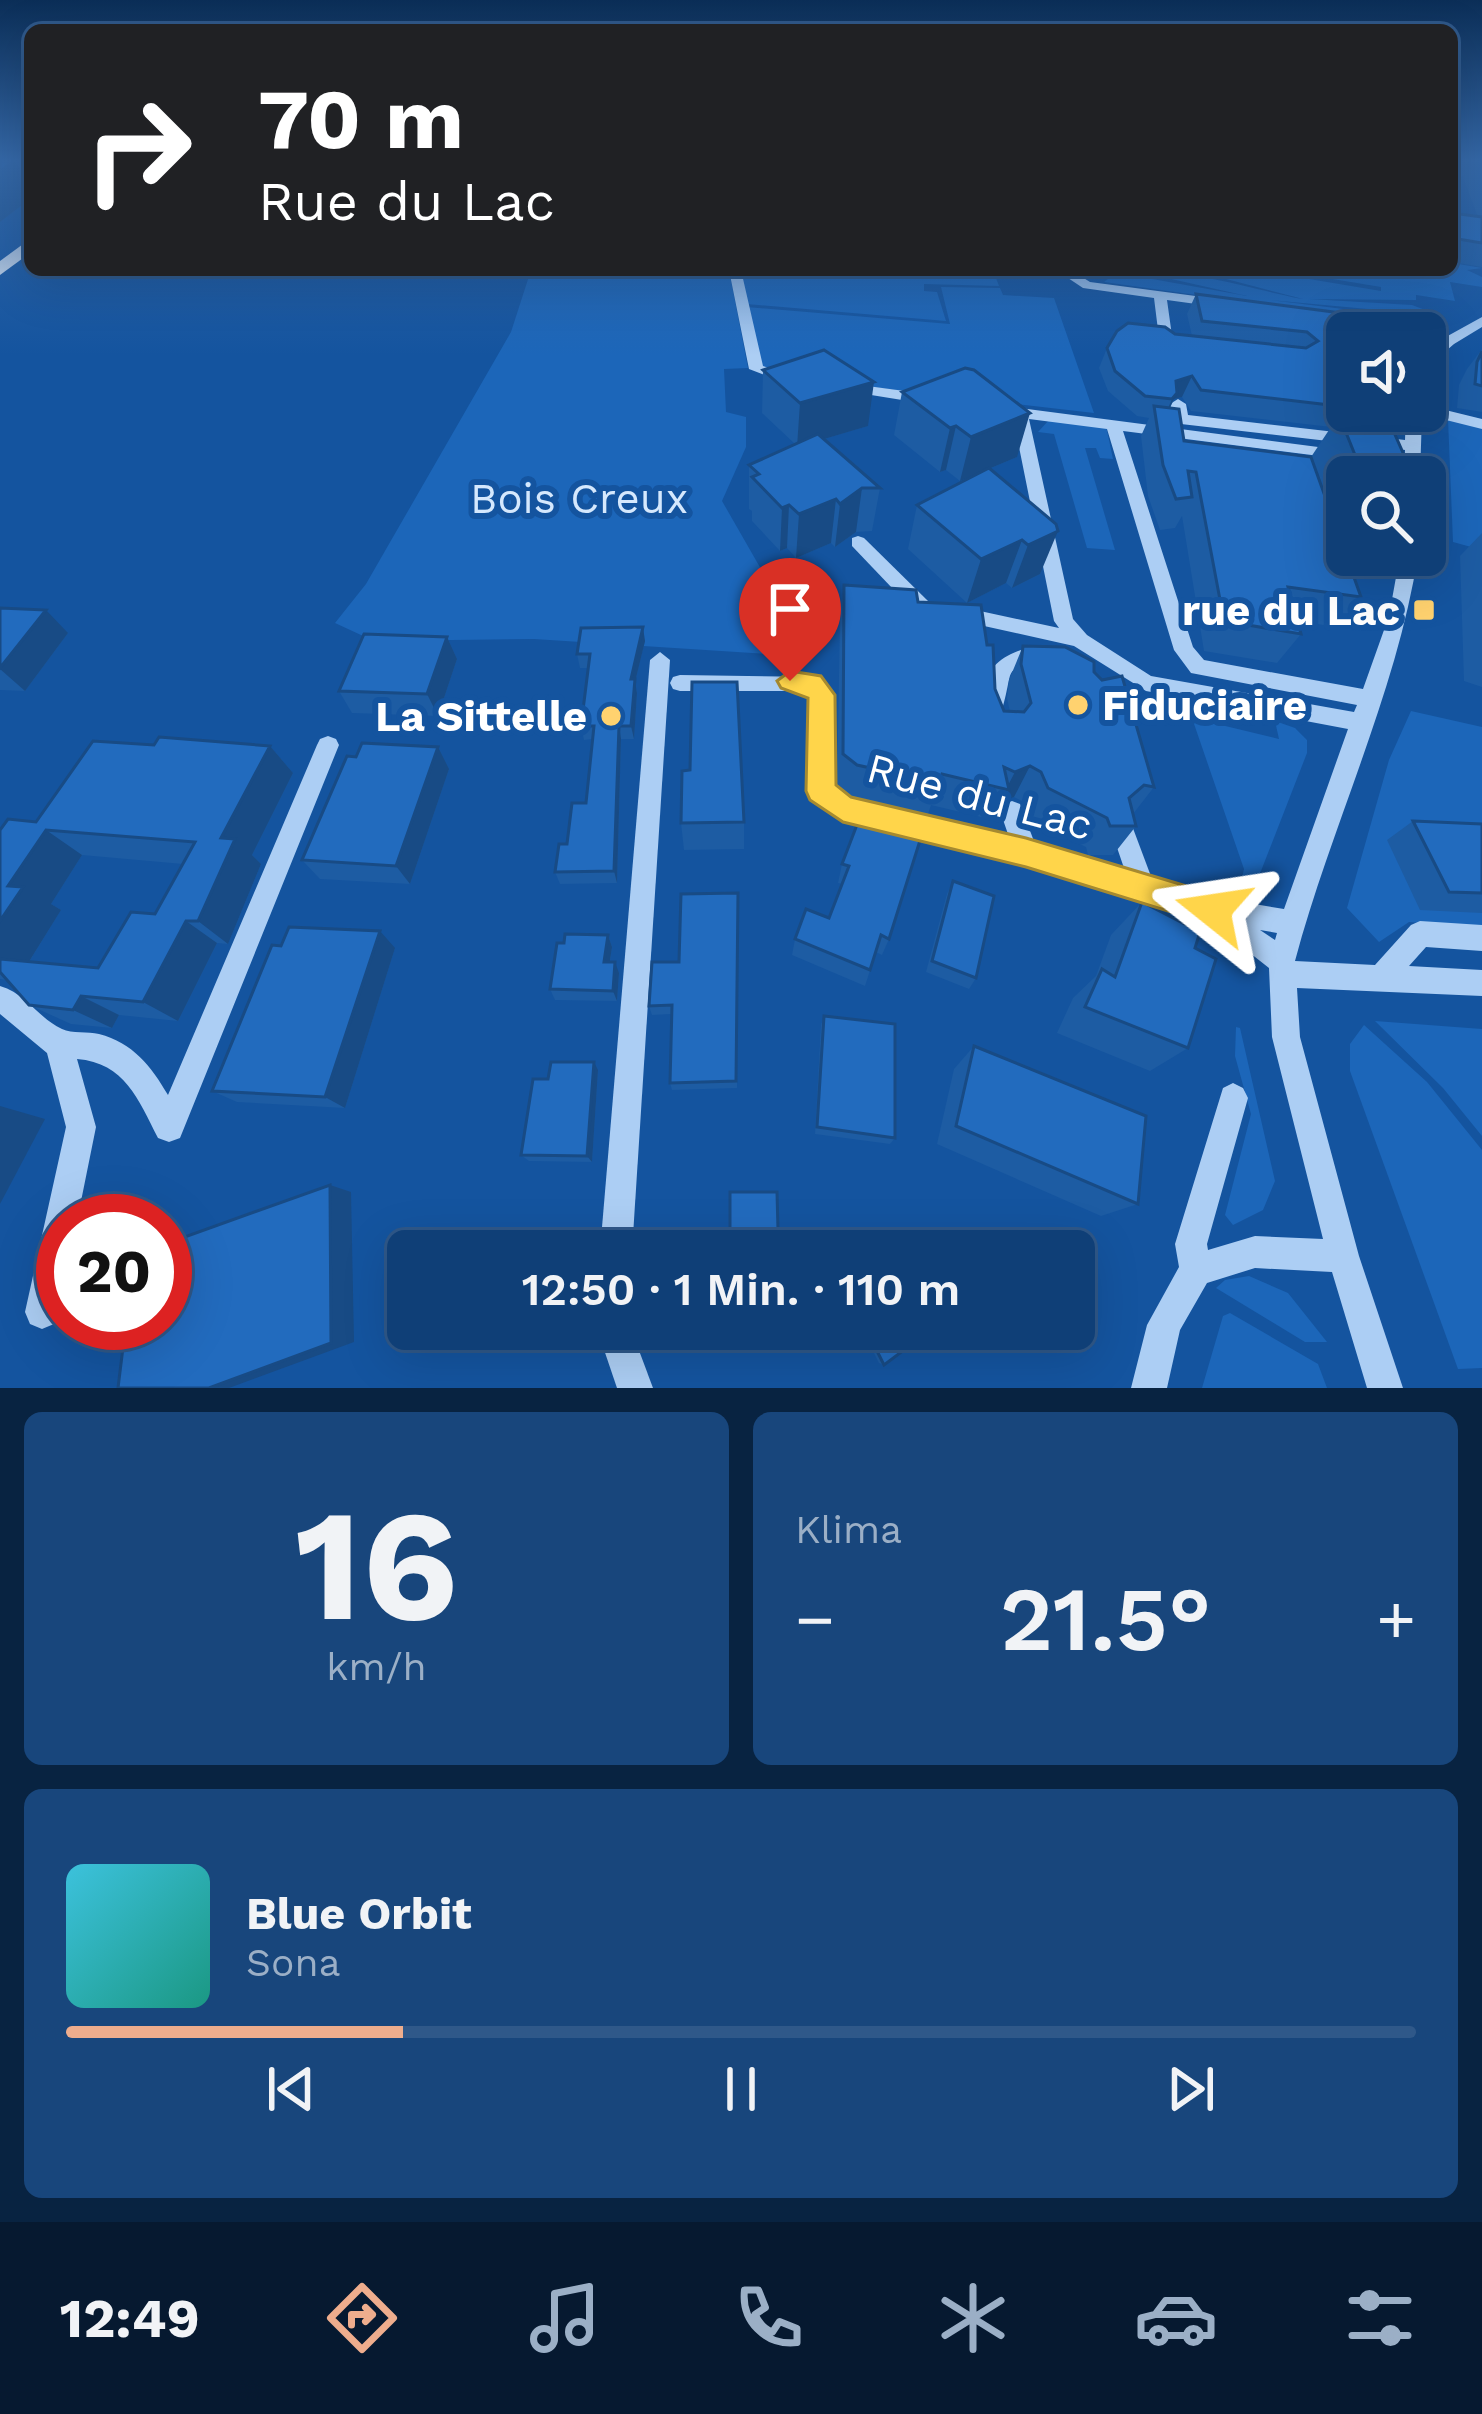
<!DOCTYPE html>
<html lang="de">
<head>
<meta charset="utf-8">
<style>
  :root { --surface:#0f3f77; --page:#18467c; --text:#f1f3f6; --muted:#9bafc6; --line:#2f5889; --accent:#eead8d }
  body { margin:0; font-family:"Work Sans",sans-serif; background:var(--page); color:var(--text); height:100vh; display:flex; flex-direction:column; font-size:45px; white-space:nowrap }
  * { box-sizing:border-box; margin:0 }
  p { font-size:39px; color:var(--muted) }
  .icon { flex:none; width:66px; height:66px; fill:none; stroke:currentColor; stroke-width:2; stroke-linecap:round; stroke-linejoin:round }
  .map { position:relative; height:1388px; overflow:hidden }
  .details { display:flex; flex-direction:column; gap:24px; padding:24px; background:#082341; flex:1 }
  .details>* { flex:none }
  .banner { position:absolute; left:24px; top:24px; width:1434px; height:252px; border-radius:18px; box-shadow:0 12px 48px #0002,0 0 0 3px var(--line); background:#202124; color:#fff; overflow:hidden }
  .buttons { position:absolute; left:1326px; top:312px; display:grid; gap:24px }
  .buttons a { display:grid; place-items:center; width:120px; height:120px; border-radius:18px; background:var(--surface); box-shadow:0 12px 48px #0002,0 0 0 3px var(--line); font-size:60px }
  .speed { position:absolute; left:36px; top:1194px; display:flex; gap:24px; font-size:60px; font-weight:700; text-align:center }
  .speed>* { display:grid; place-content:center; width:156px; height:156px; border-radius:50%; background:var(--surface); box-shadow:0 12px 48px #0002,0 0 0 3px var(--line); line-height:1 }
  .speed .limit { border:18px solid #d22; background:#fff; color:#111 }
  .pin { position:absolute; display:grid; place-items:center; width:102px; height:102px; color:#fff; margin:-123px -51px; border-radius:50% 50% 50% 0; rotate:-45deg; box-shadow:0 0 12px #0007 }
  .pin .icon { rotate:45deg }
  .me { position:absolute; width:132px; margin:-66px; rotate:285deg; stroke-linejoin:round; filter:drop-shadow(0 0 9px #0008) }
  .turn { display:flex; align-items:center; gap:42px; height:252px; padding:0 36px; font-size:54px }
  .turn .icon { width:156px; height:156px; stroke-width:2.5 }
  .turn b { display:block; font-size:84px; line-height:102px }
  .big { font-size:90px; font-weight:600; line-height:1.1 }
  .details .widget { flex:1; display:flex; flex-direction:column; justify-content:center; gap:18px; min-width:0; padding:0 42px; border-radius:18px; background:var(--page) }
  .details .dial { align-items:center; gap:0 }
  .dial b { font-size:156px; line-height:1 }
  .song { display:flex; align-items:center; gap:36px }
  .cover { width:144px; height:144px; border-radius:18px; background:linear-gradient(135deg,hsl(190 70% 55%),hsl(170 70% 35%)) }
  .played { height:12px; border-radius:6px; background:linear-gradient(90deg,var(--accent) 25%,var(--line) 25%) }
  .keys { display:flex; justify-content:space-around; direction:ltr }
  .heat { display:flex; justify-content:space-between; align-items:center; font-size:66px; direction:ltr }
  .details .tiles { flex:1; display:grid; gap:24px; grid-template-columns:1fr 1fr }
  .widget:last-child { grid-column:span 2 }
  .trip { position:absolute; left:387px; top:1230px; width:708px; height:120px; border-radius:18px; background:var(--surface); box-shadow:0 12px 48px #0002,0 0 0 3px var(--line); font-weight:600; line-height:120px; text-align:center }
  .tab-bar { display:flex; height:192px; justify-content:space-around; align-items:center; background:#061930; color:var(--muted) }
  .tab-bar .icon { width:84px; height:84px }
  .tab-bar .active { color:var(--accent) }
  .tab-bar b { font-size:54px; color:var(--text) }
  .map>svg:first-child { display:block }
  .green { fill:#1c66b9 }
  .lines { fill:none; stroke-linecap:round; stroke-linejoin:round }
  .minor { fill:#accef4; fill-rule:evenodd }
  .major { fill:#f9fcff; fill-rule:evenodd }
  .wall { fill:#1d5ca3; fill-rule:evenodd }
  .shaded-wall { fill:#184b85 }
  .building { fill:#226bbe; stroke:#184b85; stroke-width:3 }
  .route { fill:#ffd54a; stroke:#a68a30; stroke-width:3 }
  .poi-dot { fill:#ffd26f; stroke:#14549f; stroke-width:4.5 }
  .labels { text-anchor:middle; stroke-width:12; stroke-linejoin:round; paint-order:stroke }
  .park-label { font-size:42px; fill:#d5e8fd; stroke:#14549f }
  .poi-label { font-size:42px; font-weight:bold; fill:#fff; stroke:#14549f; text-anchor:end }
  .street-label { font-size:42px; fill:#fff; stroke:#14549f }
</style>
</head>
<body>
<div class="map">
<svg width="1482" height="1388" viewBox="0 0 1482 1388">
  <rect width="100%" height="100%" fill="#14549f"/>
  <g class="green">
    <path d="M 1452,263 L 1482,268 L 1467,270 L 1482,277 L 1482,287 L 1450,282 L 1455,301 L 1416,295 L 1416,300 L 1309,299 L 1412,305 L 1428,311 L 1422,314 L 1269,300 L 1392,315 L 1411,325 L 1104,282 L 1112,276 L 1130,275 L 1247,296 L 1149,274 C 1171,264 1271,294 1303,299 L 1192,270 L 1255,270 L 1381,291 L 1381,287 L 1278,270 L 1450,272 Z"/>
    <polygon points="531,270 729,270 748,368 724,369 726,412 746,417 746,447 722,501 773,590 768,654 534,639 374,641 335,623 366,584 511,332"/>
    <polygon points="741,270 993,270 999,286 924,284 924,291 937,292 946,321 746,304"/>
    <polygon points="941,287 1000,288 1003,295 1054,298 1094,413 879,388 762,368 746,307 950,324"/>
    <polygon points="1448,419 1482,427 1482,550 1453,542"/>
    <polygon points="1049,420 1106,426 1113,459 1100,458 1096,448 1085,448 1115,550 1087,548 1054,434 1038,432"/>
    <polygon points="1411,711 1482,727 1482,928 1409,922 1379,942 1347,908 1389,760"/>
    <polygon points="1192,718 1279,739 1275,721 1295,728 1307,740 1307,753 1254,889 1247,896 1238,895 1244,869"/>
    <polygon points="1375,1021 1482,1029 1482,1136 1443,1088"/>
    <polygon points="1364,1025 1427,1082 1482,1150 1482,1368 1458,1369 1350,1071 1350,1044"/>
    <polygon points="1236,1027 1240,1028 1275,1181 1263,1210 1233,1225 1225,1215 1251,1114 1235,1056"/>
    <polygon points="1249,1276 1288,1293 1327,1342 1305,1342 1216,1288 1225,1280"/>
    <polygon points="1230,1313 1318,1364 1327,1388 1202,1388 1223,1316"/>
  </g>
  <g class="lines">
    <g class="minor">
      <polygon points="1452,161 1482,165 1482,171 1452,166"/>
      <polygon points="729,270 741,270 763,366 795,377 795,383 785,383 749,369"/>
      <path d="M 1056,270 L 1071,270 L 1090,282 L 1218,299 L 1225,303 L 1218,307 L 1167,300 L 1173,343 L 1182,347 C 1178,353 1164,352 1160,346 L 1154,298 L 1083,288 Z"/>
      <polygon points="1338,314 1415,329 1422,333 1394,333 1333,321 1333,315"/>
      <polygon points="1482,317 1482,327 1454,344 1425,369 1425,357 1444,338"/>
      <polygon points="845,383 927,394 935,399 927,404 840,390 840,384"/>
      <polygon points="1178,399 1186,404 1188,415 1405,440 1406,411 1425,411 1425,405 1482,419 1482,429 1422,414 1420,477 1404,477 1405,450 1181,424 1173,419 1170,404"/>
      <path d="M 1005,406 L 1349,451 L 1349,457 L 1343,459 L 1123,431 L 1193,647 L 1204,660 L 1363,689 L 1389,616 L 1400,555 L 1418,555 C 1397,692 1331,826 1295,961 L 1375,965 L 1411,925 L 1420,921 L 1482,925 L 1482,951 L 1426,947 L 1409,966 L 1482,970 L 1482,996 L 1297,988 L 1300,1037 L 1359,1256 L 1403,1388 L 1367,1388 L 1332,1272 L 1255,1268 L 1207,1283 L 1180,1330 L 1167,1388 L 1131,1388 L 1147,1325 L 1179,1267 L 1175,1244 L 1223,1088 L 1233,1083 L 1243,1088 L 1248,1098 L 1207,1244 L 1208,1250 L 1255,1236 L 1323,1239 L 1272,1037 L 1269,968 L 1208,920 L 1148,901 L 1144,903 L 1134,897 L 1026,863 L 843,819 L 813,798 L 810,791 L 810,697 L 806,691 L 680,691 L 673,689 L 670,683 L 673,677 L 680,675 L 818,677 L 832,695 L 832,787 L 849,800 L 1009,837 L 1000,811 L 1004,804 L 1012,801 L 1020,804 L 1035,844 L 1125,871 L 1111,830 L 1115,823 L 1123,819 L 1131,823 L 1152,879 L 1213,897 L 1284,909 L 1348,729 L 1146,691 L 1074,646 L 957,620 L 947,613 L 957,606 L 1059,628 L 1054,621 L 1013,417 L 997,411 ZM 1029,419 L 1107,429 L 1174,650 L 1191,673 L 1357,705 L 1354,712 L 1151,676 L 1087,635 L 1073,619 ZM 1260,930 L 1277,933 L 1275,940 Z"/>
      <polygon points="858,536 864,538 928,601 931,606 928,611 914,611 852,546 852,538"/>
      <path d="M 1034,647 L 1053,650 L 1056,655 L 1053,660 C 999,672 1016,661 1002,710 L 988,710 C 975,674 1001,652 1034,647 Z"/>
      <polygon points="660,652 670,660 632,1251 600,1251 650,660"/>
      <path d="M 328,736 L 336,739 L 339,745 L 180,1138 L 169,1142 L 158,1138 C 138,1099 125,1063 77,1059 L 96,1127 L 77,1221 L 63,1221 C 63,1255 67,1292 54,1324 L 42,1329 L 30,1324 L 25,1312 L 66,1127 L 47,1053 L 0,1014 L 0,986 C 27,994 38,1018 62,1029 C 72,1034 88,1031 99,1034 C 133,1043 151,1066 168,1095 L 317,745 L 320,739 Z"/>
      <polygon points="597,1329 631,1329 653,1388 617,1388"/>
    </g>
    <polygon class="major" points="30,239 30,253 0,275 0,261"/>
  </g>
  <g class="wall">
    <polygon points="0,161 30,161 30,173 23,173 30,185 30,199 0,222"/>
    <polygon points="1455,161 1482,161 1482,267 1452,262 1452,213 1478,217 1463,177 1452,175 1452,166"/>
    <path d="M 1196,294 L 1347,333 L 1347,372 L 1336,371 L 1347,402 L 1347,410 L 1343,415 L 1407,462 L 1395,477 L 1347,477 L 1347,502 L 1326,499 L 1361,597 L 1336,627 L 1298,621 L 1301,634 L 1277,663 L 1204,651 L 1182,516 L 1175,528 L 1160,530 L 1148,496 L 1141,436 L 1149,418 L 1137,416 L 1108,391 L 1099,368 L 1107,348 L 1175,334 L 1192,336 L 1187,314 ZM 1182,397 L 1191,411 L 1331,427 L 1311,457 L 1184,441 L 1170,408 L 1174,399 Z"/>
    <polygon points="1482,349 1482,412 1457,408 1459,385 1467,369"/>
    <polygon points="763,370 868,426 824,439 880,488 872,531 856,532 835,547 831,543 796,558 787,548 780,551 752,521 752,511 749,509 749,465 795,444 762,413"/>
    <polygon points="902,392 1017,457 989,469 1056,524 1040,574 1012,588 1006,583 967,603 908,549 917,505 978,473 960,481 946,470 940,472 894,435"/>
    <polygon points="1482,533 1482,687 1464,681 1460,556"/>
    <polygon points="844,585 918,602 995,689 1004,711 1010,712 1007,698 1009,680 1023,646 1094,672 1154,787 1133,814 1136,826 1113,855 1088,855 1086,847 1030,819 1024,802 1014,797 1003,801 994,820 931,805 928,814 851,796 837,785 840,620"/>
    <polygon points="0,608 68,633 25,691 0,690"/>
    <polygon points="447,637 457,659 438,716 352,713 339,691"/>
    <polygon points="645,641 635,682 637,693 634,739 621,739 617,883 560,884 555,872 586,803 592,739 584,740 581,726 588,668 580,668 577,654"/>
    <path d="M 154,745 L 270,746 L 293,773 L 252,855 L 261,864 L 228,944 L 217,943 L 178,1021 L 119,1015 L 112,1028 L 71,1024 L 29,1005 L 7,980 L 0,979 L 0,830 L 36,822 ZM 82,855 L 183,864 L 155,914 L 98,968 L 29,962 L 61,910 L 51,904 Z"/>
    <polygon points="449,769 410,884 320,879 302,860"/>
    <polygon points="863,809 889,939 882,955 876,952 865,986 792,955 795,939 829,918 842,884 838,883 842,864"/>
    <polygon points="1413,821 1482,824 1482,913 1420,910 1387,840"/>
    <polygon points="744,822 744,849 684,850 681,823"/>
    <polygon points="953,881 976,978 969,989 926,972 947,894"/>
    <polygon points="738,893 737,1088 672,1090 670,1083 671,1014 652,1015 649,1006 679,962"/>
    <polygon points="1142,902 1195,948 1188,1048 1150,1071 1057,1033 1073,998 1096,976 1111,935"/>
    <polygon points="608,935 612,947 610,962 619,973 617,1001 555,1000 550,989 564,943"/>
    <polygon points="395,948 345,1108 237,1102 212,1091"/>
    <polygon points="824,1016 895,1138 890,1144 815,1134 821,1025"/>
    <polygon points="974,1046 1138,1204 1101,1216 937,1144 954,1069"/>
    <polygon points="598,1070 592,1162 529,1161 521,1155 548,1079"/>
    <polygon points="862,1329 932,1329 884,1365 879,1363"/>
  </g>
  <g class="shaded-wall">
    <polygon points="0,161 15,161 30,185 30,199 0,222"/>
    <polygon points="1192,376 1182,397 1174,399 1163,420 1172,399 1176,381"/>
    <polygon points="874,382 868,426 797,447 800,403"/>
    <polygon points="1030,413 1017,457 960,481 971,437"/>
    <polygon points="956,426 946,470 940,472 950,428"/>
    <polygon points="862,488 856,532 835,547 840,504"/>
    <polygon points="836,499 831,543 796,558 799,514"/>
    <polygon points="789,505 787,548 780,551 782,508"/>
    <polygon points="1058,531 1040,574 1012,588 1028,545"/>
    <polygon points="1022,540 1006,583 967,603 981,559"/>
    <polygon points="46,610 68,633 25,691 0,669"/>
    <polygon points="643,627 645,641 635,682 637,693 634,739 631,726 631,679"/>
    <polygon points="447,637 457,659 438,716 427,694"/>
    <polygon points="619,726 621,739 617,883 614,871"/>
    <polygon points="270,746 293,773 252,855 261,864 228,944 198,921 221,838"/>
    <polygon points="438,747 449,769 410,884 396,866"/>
    <polygon points="1030,766 1014,797 1003,801 1009,790 1006,789 1015,772"/>
    <polygon points="46,830 82,855 51,904 61,910 17,981 0,973 0,921 8,886"/>
    <polygon points="186,921 217,943 178,1021 143,1002"/>
    <polygon points="380,931 395,948 345,1108 325,1097"/>
    <polygon points="608,935 612,947 608,973 604,962"/>
    <polygon points="615,962 619,973 617,1001 613,991"/>
    <polygon points="81,996 119,1015 112,1028 73,1010"/>
    <polygon points="594,1062 598,1070 592,1162 587,1156"/>
    <polygon points="0,1106 45,1119 0,1204"/>
    <polygon points="330,1185 351,1192 354,1342 229,1388 209,1388"/>
  </g>
  <g class="building">
    <polygon points="0,161 14,161 0,171"/>
    <polygon points="1452,213 1482,217 1482,243 1452,238"/>
    <polygon points="1196,294 1364,316 1372,333 1347,333 1347,351 1328,349 1347,402 1347,407 1201,390 1192,376 1176,381 1177,393 1172,399 1145,396 1115,371 1107,348 1117,331 1128,323 1165,327 1175,334 1306,348 1318,341 1307,332 1202,321"/>
    <polygon points="824,350 874,382 800,403 763,370"/>
    <polygon points="1482,351 1482,386 1475,384 1477,362"/>
    <polygon points="965,368 974,370 1030,413 971,437 956,426 950,428 902,392"/>
    <polygon points="1154,406 1179,409 1184,441 1311,457 1361,597 1288,587 1301,634 1224,621 1196,472 1188,471 1192,497 1176,499 1163,465"/>
    <polygon points="1339,415 1389,421 1407,462 1355,455"/>
    <polygon points="818,434 880,488 862,488 840,504 836,499 799,514 789,505 782,508 752,477 759,474 749,465"/>
    <polygon points="989,468 1056,524 1058,531 1028,545 1022,540 981,559 917,505"/>
    <polygon points="844,585 916,590 918,602 981,605 987,645 993,645 995,689 1004,711 1024,712 1031,703 1021,664 1023,646 1065,647 1094,662 1094,672 1102,680 1122,676 1154,787 1144,785 1129,798 1136,826 1110,826 1107,818 1048,788 1041,772 1030,766 1015,772 1004,767 1009,790 942,774 939,783 857,765 843,754"/>
    <polygon points="0,608 46,610 0,668"/>
    <polygon points="643,627 631,679 635,679 631,726 619,726 614,871 555,872 559,844 567,844 572,803 586,803 594,726 581,726 590,654 577,654 581,628"/>
    <polygon points="364,634 447,637 427,694 339,691"/>
    <polygon points="692,682 737,682 744,822 681,823 682,771 690,770"/>
    <polygon points="159,737 270,746 221,838 235,839 198,921 186,921 143,1002 81,996 73,1010 29,1005 0,972 0,959 98,968 131,912 155,914 195,842 46,830 8,886 23,887 0,921 0,830 8,819 36,822 93,741 154,745"/>
    <polygon points="362,743 438,747 396,866 302,860 347,756 356,757"/>
    <polygon points="863,809 923,831 889,939 881,935 870,970 795,939 806,909 829,918 849,866 842,864"/>
    <polygon points="1413,821 1482,824 1482,893 1449,892"/>
    <polygon points="953,881 994,896 976,978 932,961"/>
    <polygon points="738,893 736,1081 670,1083 672,1005 649,1006 652,962 679,962 681,894"/>
    <polygon points="1142,902 1200,932 1195,948 1216,959 1188,1048 1085,1007 1102,969 1115,977"/>
    <polygon points="289,927 380,931 325,1097 212,1091 272,945 281,946"/>
    <polygon points="565,934 608,935 604,962 615,962 613,991 550,989 557,943 564,943"/>
    <polygon points="824,1016 895,1024 895,1138 817,1127"/>
    <polygon points="974,1046 1146,1116 1138,1204 956,1126"/>
    <polygon points="551,1062 594,1062 587,1156 521,1155 533,1079 548,1079"/>
    <polygon points="330,1185 331,1343 209,1388 118,1388 126,1323 165,1323 165,1244"/>
    <polygon points="730,1192 777,1192 778,1230 730,1229"/>
    <polygon points="661,1230 746,1230 746,1251 660,1251"/>
    <polygon points="499,1329 534,1329 499,1340"/>
    <polygon points="656,1329 746,1329 746,1337 656,1338"/>
    <polygon points="866,1329 932,1329 884,1365"/>
  </g>
  <linearGradient id="sky" x2="0" y2="1"><stop stop-color="#0b2e57"/><stop offset="0.45" stop-color="#3467a6"/><stop offset="1" stop-color="#3467a6" stop-opacity="0"/></linearGradient>
  <rect width="1482" height="355" fill="url(#sky)"/>
  <polygon class="route" points="790,671 821,676 835,695 836,785 851,797 1026,838 1213,894 1224,898 1229,910 1224,921 1213,925 1026,867 843,822 810,800 806,791 808,698 781,688 777,681"/>
  <g class="poi-dot">
    <rect x="1412" y="598" width="24" height="24" rx="6"/>
    <circle cx="1078" cy="705" r="12"/>
    <circle cx="611" cy="716" r="12"/>
  </g>
  <g class="labels">
    <g class="park-label">
      <text x="579" y="513">Bois Creux</text>
    </g>
    <g class="poi-label">
      <text x="1400" y="625">rue du Lac</text>
      <text x="1102" y="720" text-anchor="start">Fiduciaire</text>
      <text x="587" y="731">La Sittelle</text>
    </g>
    <g class="street-label">
      <text transform="translate(980 796) rotate(15)" y="15">Rue du Lac</text>
    </g>
  </g>
</svg>
<div class="buttons">
<a><svg class="icon" aria-label="sound" viewBox="0 0 24 24"><path d="M4 9h4l5-4v14l-5-4H4zM17 9q2 3 0 6"/></svg></a>
<a><svg class="icon" aria-label="search" viewBox="0 0 24 24"><circle cx="10" cy="10" r="6"/><path d="M15 15l6 6"/></svg></a>
</div>
<div class="speed"><div class="limit">20</div></div>
<div class="pin" style="left:790px;top:681px;background:#d93025"><svg class="icon" aria-label="arrive" viewBox="0 0 24 24"><path d="M6 21V4h12l-3 4 3 4H6"/></svg></div>
<svg class="me" style="left:1213px;top:910px" viewBox="-20 -20 40 40"><path d="M0-17L14 15 0 8-14 15z" fill="#ffd54a" stroke="#fff" stroke-width="4"/></svg>
<div class="trip">12:50 · 1 Min. · 110 m</div>
<div class="banner">
<div class="turn"><svg class="icon" aria-label="right" viewBox="0 0 24 24"><path d="M7 20v-9h11M14 6l5 5-5 5"/></svg><div><b>70 m</b>Rue du Lac</div></div>
</div>
</div>
<section class="details">
<div class="tiles">
<div class="widget dial"><b>16</b><p>km/h</p></div>
<div class="widget"><p>Klima</p>
<div class="heat"><a>−</a><b class="big">21.5°</b><a>+</a></div>
</div>
<div class="widget">
<div class="song"><i class="cover"></i><div><b>Blue Orbit</b><p>Sona</p></div></div>
<div class="played"></div>
<div class="keys"><svg class="icon" aria-label="previous" viewBox="0 0 24 24"><path d="M18 5L8 12l10 7zM5 5v14"/></svg><svg class="icon" aria-label="pause" viewBox="0 0 24 24"><path d="M8 5v14M16 5v14"/></svg><svg class="icon" aria-label="next" viewBox="0 0 24 24"><path d="M6 5l10 7-10 7zM19 5v14"/></svg></div>
</div>
</div>
</section>
<nav class="tab-bar">
<b>12:49</b>
<svg class="icon active" aria-label="directions" viewBox="0 0 24 24"><path d="M12 3l9 9-9 9-9-9zM9 14v-3h6M13 9l2 2-2 2"/></svg>
<svg class="icon" aria-label="music" viewBox="0 0 24 24"><path d="M9 18V5l10-2v13"/><circle cx="6" cy="18" r="3"/><circle cx="16" cy="16" r="3"/></svg>
<svg class="icon" aria-label="phone" viewBox="0 0 24 24"><path d="M5 4h4l2 5-3 2q2 4 5 5l2-3 5 2v4C11 20 4 13 5 4z"/></svg>
<svg class="icon" aria-label="climate" viewBox="0 0 24 24"><path d="M12 3v18M4 7l16 10M4 17L20 7"/></svg>
<svg class="icon" aria-label="car" viewBox="0 0 24 24"><path d="M5 17H2v-5l4-1 3-4h7l3 4 3 1v5h-3M9 17h6M6 11h13"/><circle cx="7" cy="17" r="2"/><circle cx="17" cy="17" r="2"/></svg>
<svg class="icon" aria-label="filters" viewBox="0 0 24 24"><path d="M4 7h16M4 17h16"/><circle cx="9" cy="7" r="2"/><circle cx="15" cy="17" r="2"/></svg>
</nav>
</body>
</html>
